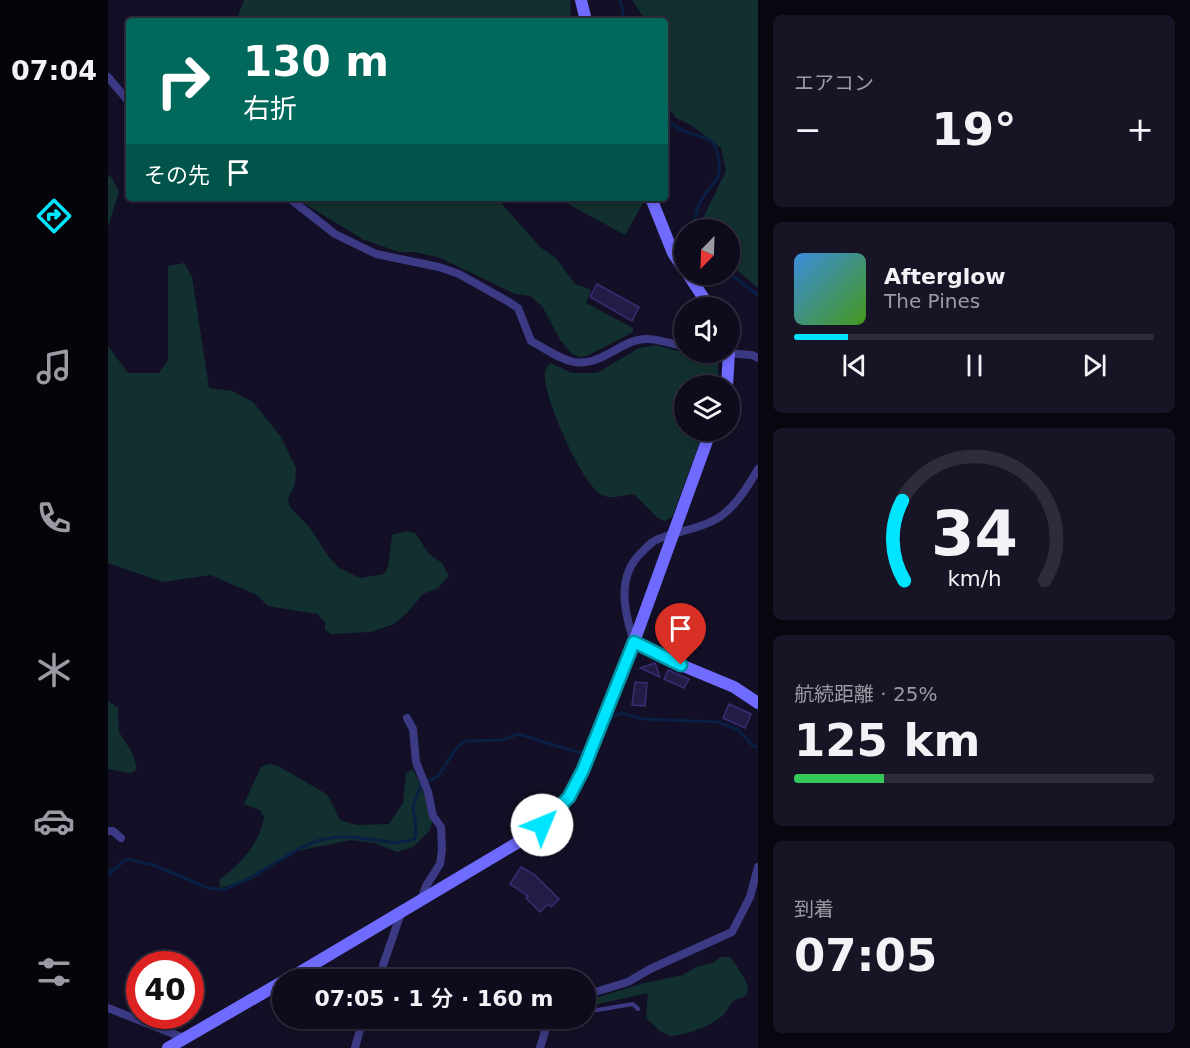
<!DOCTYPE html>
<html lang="ja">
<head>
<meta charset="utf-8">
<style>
  :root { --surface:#0e0b1c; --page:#171425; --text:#f1f3f6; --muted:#9b9ba3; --line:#2e2b3b; --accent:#00e5ff }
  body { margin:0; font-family:"DejaVu Sans","Noto Sans JP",sans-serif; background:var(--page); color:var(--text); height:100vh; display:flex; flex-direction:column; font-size:22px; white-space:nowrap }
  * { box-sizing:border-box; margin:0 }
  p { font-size:20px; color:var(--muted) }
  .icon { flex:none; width:33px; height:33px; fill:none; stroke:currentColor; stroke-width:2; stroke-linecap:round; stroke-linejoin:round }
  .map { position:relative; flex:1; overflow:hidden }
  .side { display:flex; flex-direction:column; gap:15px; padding:15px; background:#08060f; width:432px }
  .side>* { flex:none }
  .banner { position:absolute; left:18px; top:18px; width:542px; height:183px; border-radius:6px; box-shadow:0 3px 9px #0003,0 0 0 2px var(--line); background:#00695c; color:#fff; overflow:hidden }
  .needle { width:39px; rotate:203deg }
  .tools { position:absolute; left:566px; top:219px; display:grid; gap:12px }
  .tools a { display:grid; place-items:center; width:66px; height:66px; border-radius:50%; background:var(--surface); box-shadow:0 3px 9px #0003,0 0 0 2px var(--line); font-size:30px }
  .speed { position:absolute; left:18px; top:951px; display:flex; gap:12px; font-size:30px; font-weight:700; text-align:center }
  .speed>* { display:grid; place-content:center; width:78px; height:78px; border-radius:50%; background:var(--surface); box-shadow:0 3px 9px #0003,0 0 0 2px var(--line); line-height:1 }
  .speed .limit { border:9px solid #d22; background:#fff; color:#111 }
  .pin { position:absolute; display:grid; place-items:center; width:51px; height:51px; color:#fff; margin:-62px -26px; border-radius:50% 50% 50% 0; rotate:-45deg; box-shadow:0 0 6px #0007 }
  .pin .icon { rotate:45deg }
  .me { position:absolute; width:66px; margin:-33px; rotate:45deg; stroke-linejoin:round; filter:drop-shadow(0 0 4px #0008) }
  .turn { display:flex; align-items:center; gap:21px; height:126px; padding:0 18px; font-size:27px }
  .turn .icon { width:78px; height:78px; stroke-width:2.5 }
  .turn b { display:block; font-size:42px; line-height:51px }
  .then { display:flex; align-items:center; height:57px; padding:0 18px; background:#0003; gap:12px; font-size:22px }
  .big { font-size:45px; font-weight:600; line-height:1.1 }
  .side .widget { flex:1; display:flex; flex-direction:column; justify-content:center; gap:9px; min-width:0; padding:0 21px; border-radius:9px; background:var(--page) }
  .side .dial { align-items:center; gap:0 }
  .dial svg { height:156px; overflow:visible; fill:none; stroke:var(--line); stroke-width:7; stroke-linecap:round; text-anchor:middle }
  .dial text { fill:var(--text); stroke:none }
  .song { display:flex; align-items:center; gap:18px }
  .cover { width:72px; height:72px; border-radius:9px; background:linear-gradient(135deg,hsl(210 70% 55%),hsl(100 70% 35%)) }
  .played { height:6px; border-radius:3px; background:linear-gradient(90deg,var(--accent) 15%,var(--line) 15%) }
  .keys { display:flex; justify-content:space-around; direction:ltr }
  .heat { display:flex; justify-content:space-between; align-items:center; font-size:33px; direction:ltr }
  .charge { height:9px; border-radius:4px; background:linear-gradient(90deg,#34c759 25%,var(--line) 0) }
  .trip { position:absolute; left:164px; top:969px; width:324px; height:60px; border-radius:30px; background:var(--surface); box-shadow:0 3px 9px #0003,0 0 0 2px var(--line); font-weight:600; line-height:60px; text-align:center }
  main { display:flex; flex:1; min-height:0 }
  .menu { display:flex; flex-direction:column; width:108px; justify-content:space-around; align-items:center; background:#06040b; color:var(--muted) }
  .menu .icon { width:42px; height:42px }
  .menu .on { color:var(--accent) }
  .menu b { font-size:27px; color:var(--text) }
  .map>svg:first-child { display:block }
  .green { fill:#12302f }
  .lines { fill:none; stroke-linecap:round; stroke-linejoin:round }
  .stream { stroke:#0a1f44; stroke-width:3 }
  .building { fill:#241b47; stroke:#3b2d73; stroke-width:1.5 }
  .lane { stroke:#3d3a85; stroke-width:4 }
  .street { stroke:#3d3a85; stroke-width:8 }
  .secondary { stroke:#6f6bff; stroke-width:12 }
  .route-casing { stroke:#0095a6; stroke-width:15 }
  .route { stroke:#00e5ff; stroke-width:10 }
</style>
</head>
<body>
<main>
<nav class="menu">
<b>07:04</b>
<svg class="icon on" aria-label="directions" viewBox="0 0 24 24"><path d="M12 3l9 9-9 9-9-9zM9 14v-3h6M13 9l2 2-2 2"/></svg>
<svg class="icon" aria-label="music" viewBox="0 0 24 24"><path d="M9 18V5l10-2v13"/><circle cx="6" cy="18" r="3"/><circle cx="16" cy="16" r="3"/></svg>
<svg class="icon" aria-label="phone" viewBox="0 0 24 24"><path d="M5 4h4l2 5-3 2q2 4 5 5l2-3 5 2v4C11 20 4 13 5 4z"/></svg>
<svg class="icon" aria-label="climate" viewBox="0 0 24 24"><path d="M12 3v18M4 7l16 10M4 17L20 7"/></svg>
<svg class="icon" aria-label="car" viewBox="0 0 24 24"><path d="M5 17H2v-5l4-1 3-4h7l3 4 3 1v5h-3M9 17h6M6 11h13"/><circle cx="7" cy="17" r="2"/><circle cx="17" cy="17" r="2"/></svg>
<svg class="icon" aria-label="filters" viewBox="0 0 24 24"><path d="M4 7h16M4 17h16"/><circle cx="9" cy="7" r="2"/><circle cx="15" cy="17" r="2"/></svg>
</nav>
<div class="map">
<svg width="650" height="1048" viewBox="0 0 650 1048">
  <rect width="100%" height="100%" fill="#130f26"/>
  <g class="green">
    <polygon points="136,0 462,0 463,21 128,21"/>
    <polygon points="524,0 650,0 650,288 621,263 621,230 598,229 595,218 618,171 613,148 583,125 568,118 558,105 556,21 538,21"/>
    <polygon points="0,174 4,178 11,192 0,227"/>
    <polygon points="192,198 392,198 395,205 432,247 448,258 467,284 483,290 478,303 525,328 525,332 479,356 472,357 464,354 453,341 434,306 422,296 407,294 332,258 307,252 291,252 256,240 197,204"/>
    <polygon points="427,198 538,198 517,235 451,199 432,200"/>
    <polygon points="76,263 84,277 101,388 124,391 145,402 173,437 188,468 187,484 180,499 182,507 202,528 220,556 231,568 252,578 276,574 280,567 284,535 299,531 307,533 321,554 334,563 341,576 330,588 315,594 299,613 286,624 263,632 223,634 217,630 217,622 209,614 160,606 149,595 102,575 55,582 0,563 0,346 20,373 51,373 60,360 60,266"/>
    <path d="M 548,345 L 610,362 L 610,385 L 576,386 L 576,430 L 596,431 L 564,517 L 557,521 L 550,518 L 526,494 C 516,495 503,500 494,495 C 474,485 433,393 437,371 C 438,368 440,365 442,363 L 464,373 L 489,373 L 531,348 Z"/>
    <polygon points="0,701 10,708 11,732 25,754 29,769 23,773 0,769"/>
    <path d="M 161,764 L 170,766 L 215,792 L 221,797 L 232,820 L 248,825 L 281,824 L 295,803 L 298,773 L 305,769 L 326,815 L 322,830 L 305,847 L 289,852 L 267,843 L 243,840 L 184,852 L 143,880 L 112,888 L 111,880 C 132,865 152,843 156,817 L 152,810 L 136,804 L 153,767 Z"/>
    <path d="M 613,957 L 622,957 C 627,963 641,983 640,990 C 638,999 632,997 626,1001 C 621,1004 621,1008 618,1012 C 608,1025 578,1035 562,1036 L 552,1031 L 538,1018 L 540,993 L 477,1007 L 477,1001 L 536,983 L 575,975 L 588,967 L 604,963 Z"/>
  </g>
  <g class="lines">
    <g class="stream">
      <polyline points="512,0 515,11 515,21"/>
      <path d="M 556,114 C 569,138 603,132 608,148 C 610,153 610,158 611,162 C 612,169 612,174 608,180 C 596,196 583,209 589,230"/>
      <polyline points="621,273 650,295"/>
      <polyline points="499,726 504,716 513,713 536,719 610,722 629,729 644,745 650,747"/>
      <polyline points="0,874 19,859 45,865 100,888 116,890 142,878 194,847 212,840 228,837 246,837 287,843 307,839 308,827 305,807 313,785 330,776 350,746 358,741 395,740 410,734 472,753 479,750"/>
    </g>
  </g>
  <g class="building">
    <polygon points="489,284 531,307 524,321 482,297"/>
    <polygon points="547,663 552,677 532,668"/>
    <polygon points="560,670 581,679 576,688 556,679"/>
    <polygon points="527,682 539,683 537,706 524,705"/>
    <polygon points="621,704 643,714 637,728 615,718"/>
    <polygon points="413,867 427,875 451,899 443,907 440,904 432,912 418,898 420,896 402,884"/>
  </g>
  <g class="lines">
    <g class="lane">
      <polyline points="477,1012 525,1004 530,1009"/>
      <polyline points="235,1018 251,1026"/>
    </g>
    <g class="street">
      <polyline points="0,77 21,102"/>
      <path d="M 181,198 L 227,234 L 268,254 L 331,267 L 351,274 L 401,302 L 410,308 L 423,341 C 453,357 467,373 500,354 C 510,349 519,342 530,340 C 544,336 561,344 576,346"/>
      <polyline points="618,353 644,355 650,358"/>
      <path d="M 526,642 C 516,611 508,576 534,552 C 538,548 543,542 548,540 C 568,531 594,529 613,516 C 628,506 641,485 650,469"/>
      <polyline points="299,718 305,729 308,762 320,792 325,816 333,827 334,850 332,864 318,886 313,900"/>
      <polyline points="0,831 5,831 13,838"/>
      <polyline points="270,980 293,913"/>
      <polyline points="477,995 520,982 542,969 624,932 642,897 650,867"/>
      <polyline points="0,1008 76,1038"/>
      <polyline points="247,1048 255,1018"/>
      <polyline points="432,1048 441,1018"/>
    </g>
    <g class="secondary">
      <polyline points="473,0 478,21"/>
      <polyline points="543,198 565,253 576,269"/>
      <polyline points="580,274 602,308"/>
      <polyline points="619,386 621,352"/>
      <polyline points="526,642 573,665 626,687 650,703"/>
      <polyline points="179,980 424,834 444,816 461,797 475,770 526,642 603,430"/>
      <polyline points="60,1048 174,982"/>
    </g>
  </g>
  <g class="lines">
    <defs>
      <polyline id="route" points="434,825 461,797 475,770 526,642 573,665"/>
    </defs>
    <use href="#route" class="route-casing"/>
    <use href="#route" class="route"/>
  </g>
</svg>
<div class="tools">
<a><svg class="needle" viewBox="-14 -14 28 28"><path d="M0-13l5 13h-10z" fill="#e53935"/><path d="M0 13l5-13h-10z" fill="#9b9ba3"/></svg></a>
<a><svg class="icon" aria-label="sound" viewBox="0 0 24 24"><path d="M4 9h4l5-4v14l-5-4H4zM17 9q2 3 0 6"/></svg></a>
<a><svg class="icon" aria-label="layers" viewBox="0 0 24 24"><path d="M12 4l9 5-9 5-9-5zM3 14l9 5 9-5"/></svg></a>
</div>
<div class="speed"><div class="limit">40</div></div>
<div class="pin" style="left:573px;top:665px;background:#d93025"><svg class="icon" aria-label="arrive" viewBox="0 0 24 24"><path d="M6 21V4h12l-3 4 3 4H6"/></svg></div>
<svg class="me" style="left:434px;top:825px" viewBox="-20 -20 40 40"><circle r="19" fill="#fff"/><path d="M0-13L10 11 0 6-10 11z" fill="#00e5ff"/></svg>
<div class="trip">07:05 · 1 分 · 160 m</div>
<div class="banner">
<div class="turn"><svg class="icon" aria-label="right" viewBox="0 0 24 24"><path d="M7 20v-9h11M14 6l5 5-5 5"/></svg><div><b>130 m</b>右折</div></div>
<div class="then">その先<svg class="icon" aria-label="arrive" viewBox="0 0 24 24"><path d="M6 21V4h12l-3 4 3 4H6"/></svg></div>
</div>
</div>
<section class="side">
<div class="widget"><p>エアコン</p>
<div class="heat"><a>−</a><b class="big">19°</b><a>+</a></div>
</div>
<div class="widget">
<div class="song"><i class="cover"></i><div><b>Afterglow</b><p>The Pines</p></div></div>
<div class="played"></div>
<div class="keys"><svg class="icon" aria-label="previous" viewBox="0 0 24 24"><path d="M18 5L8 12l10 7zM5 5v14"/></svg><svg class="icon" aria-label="pause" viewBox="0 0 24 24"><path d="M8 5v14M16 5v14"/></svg><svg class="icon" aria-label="next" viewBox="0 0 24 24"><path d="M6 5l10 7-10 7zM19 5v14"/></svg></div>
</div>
<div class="widget dial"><svg viewBox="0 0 100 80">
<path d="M14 69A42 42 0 1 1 86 69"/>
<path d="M14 69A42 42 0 0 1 13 28" stroke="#00e5ff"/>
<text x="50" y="56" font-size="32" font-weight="700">34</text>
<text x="50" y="72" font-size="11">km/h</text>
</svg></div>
<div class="widget"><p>航続距離 · 25%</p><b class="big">125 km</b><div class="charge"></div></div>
<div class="widget"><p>到着</p><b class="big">07:05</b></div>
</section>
</main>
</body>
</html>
